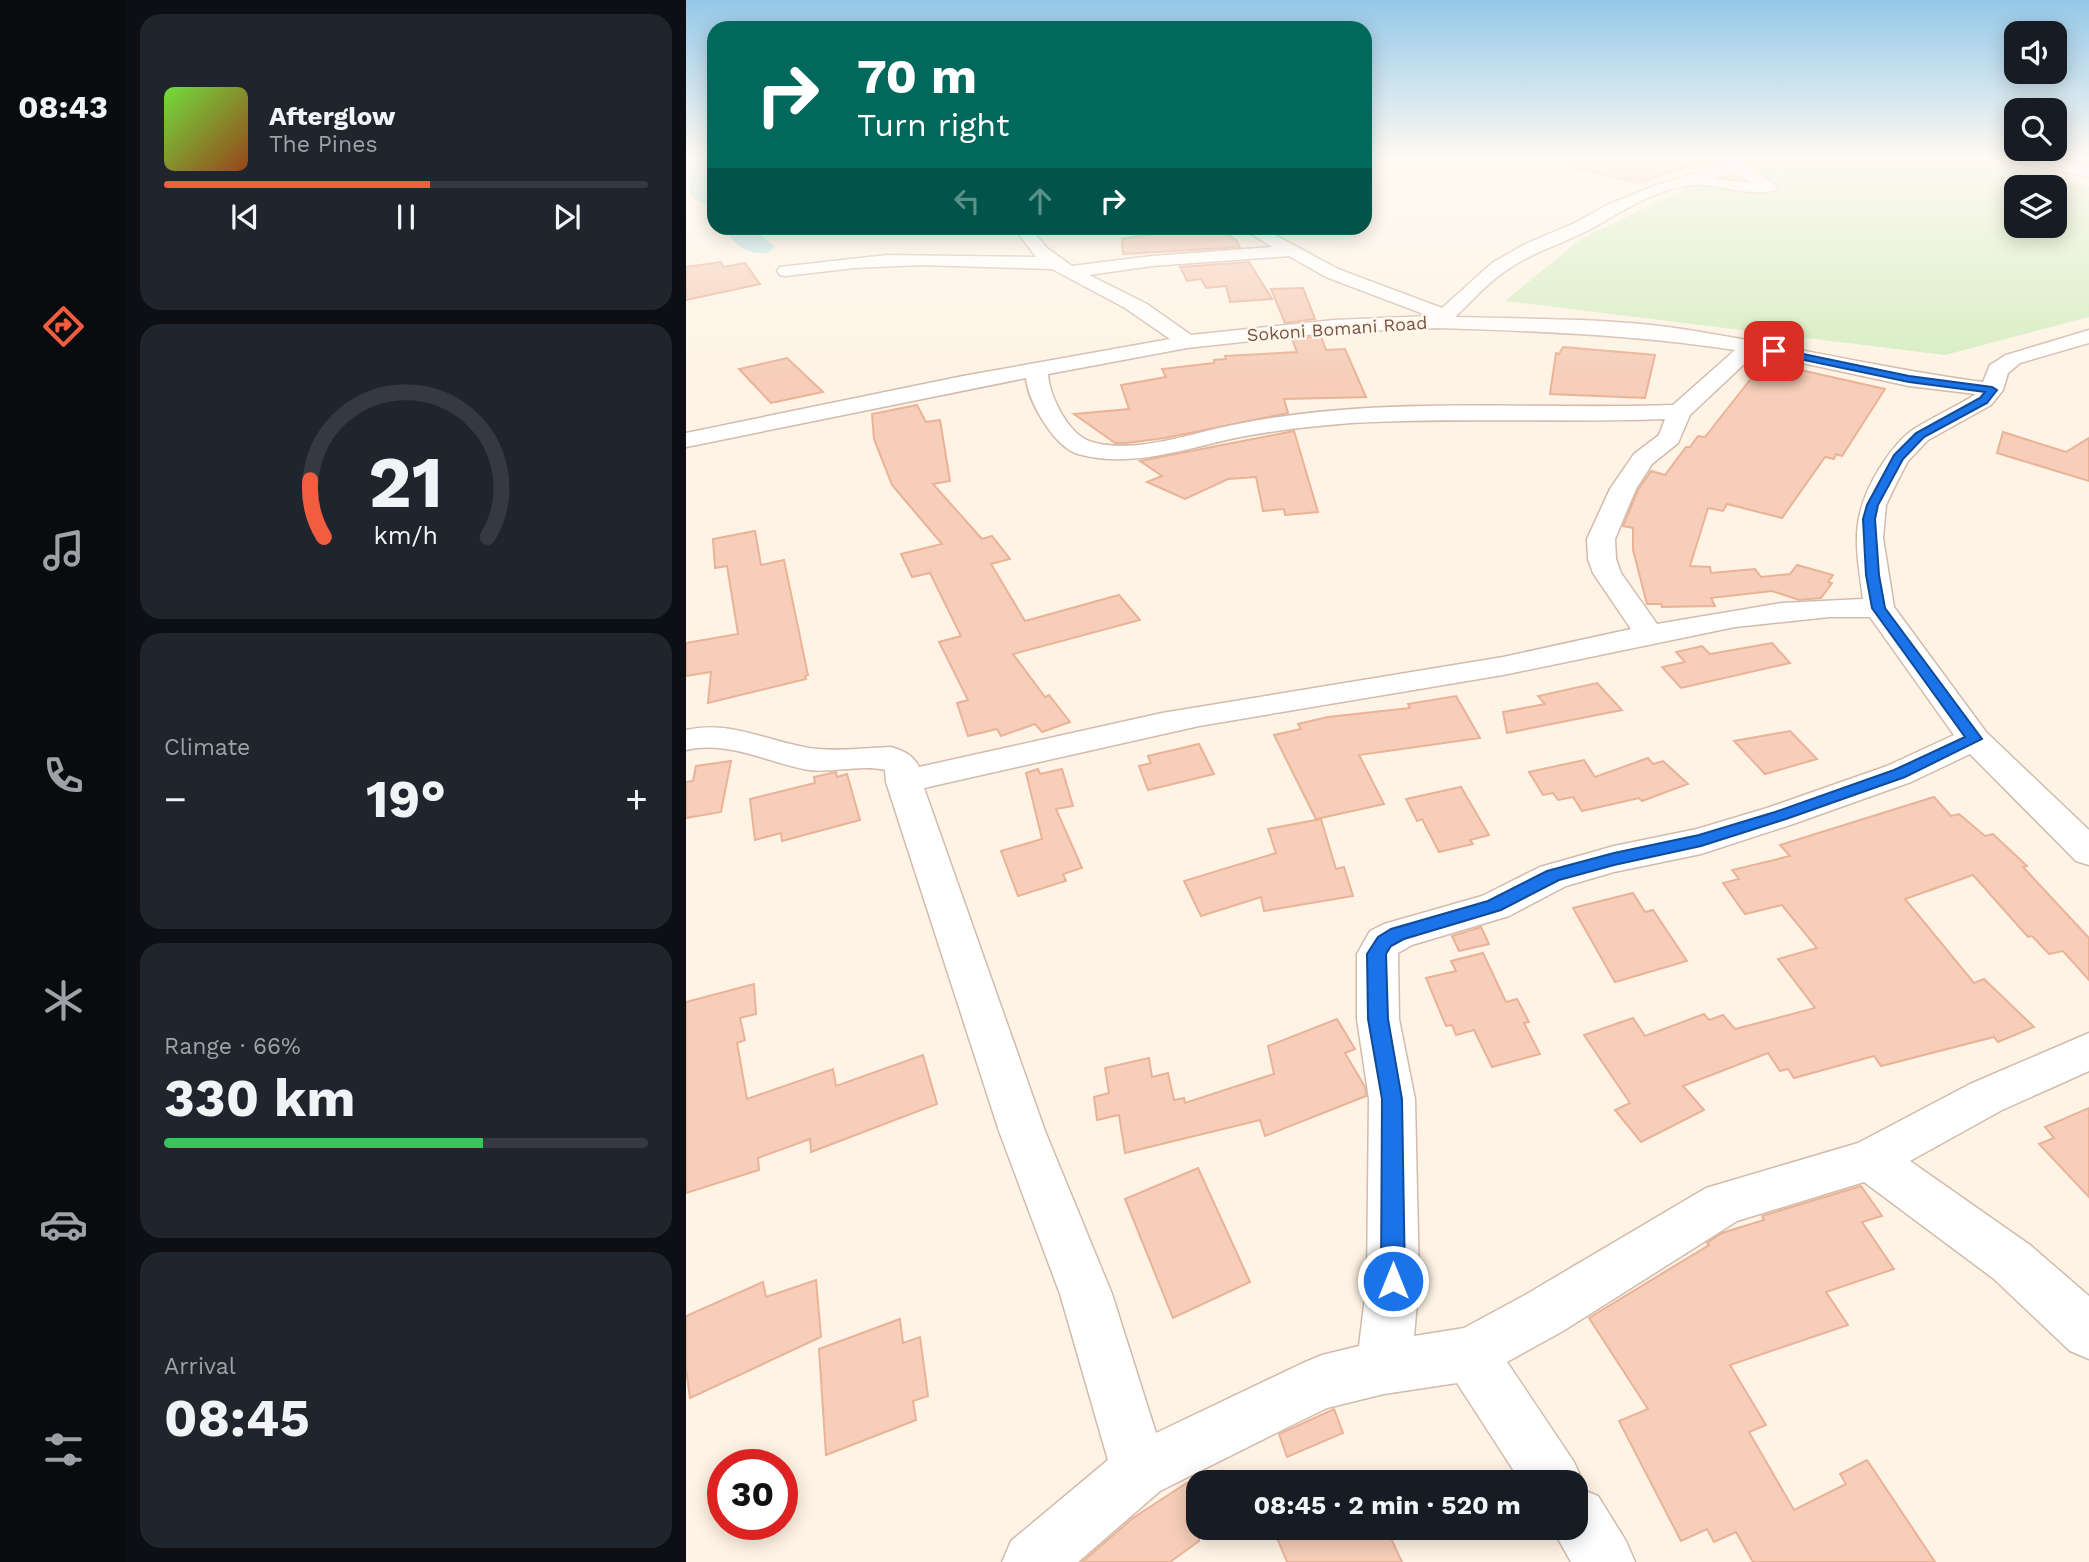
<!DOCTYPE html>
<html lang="en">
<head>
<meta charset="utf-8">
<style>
  :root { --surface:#171b24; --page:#20242c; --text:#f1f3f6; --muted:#9ea1a6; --line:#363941; --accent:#f25d3f }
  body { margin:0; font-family:"Work Sans",sans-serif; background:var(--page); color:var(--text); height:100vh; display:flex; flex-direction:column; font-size:26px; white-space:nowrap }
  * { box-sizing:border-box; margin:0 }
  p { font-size:23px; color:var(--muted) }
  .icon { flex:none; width:38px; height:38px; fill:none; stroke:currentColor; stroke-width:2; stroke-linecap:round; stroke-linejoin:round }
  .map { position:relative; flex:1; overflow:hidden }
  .panel { display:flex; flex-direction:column; gap:14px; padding:14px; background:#0d0f14; width:560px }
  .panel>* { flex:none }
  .hud { position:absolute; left:21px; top:21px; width:665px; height:214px; border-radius:21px; box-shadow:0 4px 18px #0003; background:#00695c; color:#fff; overflow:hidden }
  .fabs { position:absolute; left:1318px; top:21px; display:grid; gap:14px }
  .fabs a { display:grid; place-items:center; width:63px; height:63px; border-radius:14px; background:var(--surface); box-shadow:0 4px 18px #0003; font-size:35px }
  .speed { position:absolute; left:21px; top:1449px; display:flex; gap:14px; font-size:35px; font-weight:700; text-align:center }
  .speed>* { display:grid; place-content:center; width:91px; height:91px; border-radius:50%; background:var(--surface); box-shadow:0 4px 18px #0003; line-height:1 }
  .speed .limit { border:10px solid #d22; background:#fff; color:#111 }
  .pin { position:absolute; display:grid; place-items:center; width:60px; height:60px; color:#fff; margin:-30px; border-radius:14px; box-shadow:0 4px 10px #0006 }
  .me { position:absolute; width:77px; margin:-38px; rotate:0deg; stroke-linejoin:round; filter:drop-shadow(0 0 5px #0008) }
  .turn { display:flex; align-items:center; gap:24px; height:147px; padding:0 35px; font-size:32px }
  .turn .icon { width:91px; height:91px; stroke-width:2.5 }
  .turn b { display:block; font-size:49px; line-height:60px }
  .lanes { display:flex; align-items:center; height:66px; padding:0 35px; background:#0003; justify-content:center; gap:35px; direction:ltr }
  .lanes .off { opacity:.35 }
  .big { font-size:52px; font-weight:700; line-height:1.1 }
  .panel .widget { flex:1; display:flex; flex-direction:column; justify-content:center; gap:10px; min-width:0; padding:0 24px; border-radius:21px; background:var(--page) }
  .panel .dial { align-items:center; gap:0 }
  .dial svg { height:182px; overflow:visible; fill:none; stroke:var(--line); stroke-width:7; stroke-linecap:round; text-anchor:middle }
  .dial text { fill:var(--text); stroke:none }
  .song { display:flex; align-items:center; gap:21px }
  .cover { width:84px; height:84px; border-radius:10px; background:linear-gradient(135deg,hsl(100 70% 55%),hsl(20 70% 35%)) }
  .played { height:7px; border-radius:4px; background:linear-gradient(90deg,var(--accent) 55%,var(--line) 55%) }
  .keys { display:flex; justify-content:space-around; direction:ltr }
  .heat { display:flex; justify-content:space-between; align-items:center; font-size:38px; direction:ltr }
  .charge { height:10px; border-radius:5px; background:linear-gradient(90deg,#34c759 66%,var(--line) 0) }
  .trip { position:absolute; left:500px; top:1470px; width:402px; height:70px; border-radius:21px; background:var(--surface); box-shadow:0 4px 18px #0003; font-weight:700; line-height:70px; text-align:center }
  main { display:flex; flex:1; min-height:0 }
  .menu { display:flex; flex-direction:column; width:126px; justify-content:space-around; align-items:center; background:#090b0e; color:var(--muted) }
  .menu .icon { width:49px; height:49px }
  .menu .selected { color:var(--accent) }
  .menu b { font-size:32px; color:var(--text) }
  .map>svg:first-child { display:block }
  .green { fill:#d5edc1; fill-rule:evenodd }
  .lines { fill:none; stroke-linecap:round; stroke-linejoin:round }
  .river { fill:#b7e5ea; fill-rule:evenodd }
  .building { fill:#f6ceb9; stroke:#eab398; stroke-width:2 }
  .street-casing { stroke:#d3bbac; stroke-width:3 }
  .street { fill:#fff; fill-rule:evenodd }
  .route { fill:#1a73e8; stroke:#114b97; stroke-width:2 }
  .labels { text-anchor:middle; stroke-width:5; stroke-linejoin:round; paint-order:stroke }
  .far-street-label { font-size:18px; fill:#795647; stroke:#fff7ec }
</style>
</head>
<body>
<main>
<nav class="menu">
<b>08:43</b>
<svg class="icon selected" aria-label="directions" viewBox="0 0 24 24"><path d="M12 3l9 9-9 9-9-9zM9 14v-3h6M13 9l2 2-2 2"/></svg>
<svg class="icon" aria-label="music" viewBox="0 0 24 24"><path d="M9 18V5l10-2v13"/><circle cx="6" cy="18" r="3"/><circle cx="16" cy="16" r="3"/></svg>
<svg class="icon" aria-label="phone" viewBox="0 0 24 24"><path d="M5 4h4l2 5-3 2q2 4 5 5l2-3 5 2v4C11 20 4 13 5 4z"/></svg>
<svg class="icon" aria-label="climate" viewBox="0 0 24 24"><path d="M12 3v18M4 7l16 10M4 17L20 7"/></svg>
<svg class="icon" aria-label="car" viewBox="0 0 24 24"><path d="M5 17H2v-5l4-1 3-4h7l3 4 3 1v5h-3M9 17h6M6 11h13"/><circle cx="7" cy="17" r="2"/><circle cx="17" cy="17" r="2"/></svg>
<svg class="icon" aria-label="filters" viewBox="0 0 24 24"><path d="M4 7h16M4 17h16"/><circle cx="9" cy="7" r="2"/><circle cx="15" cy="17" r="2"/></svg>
</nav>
<section class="panel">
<div class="widget">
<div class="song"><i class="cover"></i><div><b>Afterglow</b><p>The Pines</p></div></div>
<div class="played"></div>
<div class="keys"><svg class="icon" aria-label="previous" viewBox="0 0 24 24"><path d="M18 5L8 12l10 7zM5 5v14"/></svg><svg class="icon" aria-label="pause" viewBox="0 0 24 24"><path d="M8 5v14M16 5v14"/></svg><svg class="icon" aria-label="next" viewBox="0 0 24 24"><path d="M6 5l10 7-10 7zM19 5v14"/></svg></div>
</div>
<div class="widget dial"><svg viewBox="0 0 100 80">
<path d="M14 69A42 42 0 1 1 86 69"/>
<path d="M14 69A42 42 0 0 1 8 44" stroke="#f25d3f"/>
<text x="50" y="56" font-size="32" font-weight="700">21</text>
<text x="50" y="72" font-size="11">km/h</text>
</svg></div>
<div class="widget"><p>Climate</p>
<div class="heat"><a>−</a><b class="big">19°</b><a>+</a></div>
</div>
<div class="widget"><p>Range · 66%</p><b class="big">330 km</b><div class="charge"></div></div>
<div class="widget"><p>Arrival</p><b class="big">08:45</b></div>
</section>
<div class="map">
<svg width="1403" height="1562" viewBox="0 0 1403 1562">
  <rect width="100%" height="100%" fill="#fef3e4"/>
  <path class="green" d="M 1101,158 L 1270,158 L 1403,186 L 1403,317 L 1259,355 L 819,301 L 895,239 L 1003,187 ZM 1330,187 L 1368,187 L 1368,226 L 1330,226 Z"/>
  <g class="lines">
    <g class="river">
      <path d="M 0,158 L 28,160 L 25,178 L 28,207 C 2,201 0,192 5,166 L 0,164 Z"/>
      <path d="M 40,228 L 66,228 L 88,246 L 84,252 C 65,256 46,246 40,228 Z"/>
    </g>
  </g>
  <g class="building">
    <polygon points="886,158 1014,158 1014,162 952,183 885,167"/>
    <polygon points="502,228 513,228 520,232 534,230 550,240 554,247 437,254 436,239"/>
    <polygon points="35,262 37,267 59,263 74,284 0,300 0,267"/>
    <polygon points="563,262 586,299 544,302 540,286 520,288 515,279 501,281 494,267"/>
    <polygon points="617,288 629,319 599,323 585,289"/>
    <polygon points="635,336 640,350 659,349 680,397 598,399 602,413 479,438 441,443 429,443 388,414 443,409 435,385 480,377 476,369 528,363 528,360 540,359 539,356 611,352 606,339"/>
    <polygon points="877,347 969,355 959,398 864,394 870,353 873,354"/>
    <polygon points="101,358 137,392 85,403 53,369"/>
    <polygon points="1088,364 1199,389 1156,456 1150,454 1148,459 1139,457 1096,518 1041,504 1037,511 1022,508 1004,566 1024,567 1025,573 1069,569 1075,577 1104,574 1111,565 1147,575 1142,582 1146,583 1135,598 1113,600 1086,591 1025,598 1029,606 976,607 975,604 961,604 947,550 947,528 937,526 952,490 965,471 979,475 1000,447 1004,447 1012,436 1019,437 1064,380"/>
    <polygon points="231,405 240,422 254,420 264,481 247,484 296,539 306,536 324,559 305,564 339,621 433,595 454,620 327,654 359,697 363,695 384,722 356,732 349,724 315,736 311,729 282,736 271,703 282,700 253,642 275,636 244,573 226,577 215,554 256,544 206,485 188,439 186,414"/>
    <polygon points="608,431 632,512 599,515 598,509 577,511 570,477 542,479 499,499 461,482 476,476 454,461"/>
    <polygon points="1317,432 1380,452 1403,438 1403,481 1311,453"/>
    <polygon points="69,531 75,565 98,560 122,675 119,676 120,679 22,703 25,672 0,676 0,643 52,634 41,566 29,568 27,539"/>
    <polygon points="1086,643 1104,663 995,688 976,667 999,662 990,652 1016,646 1024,654"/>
    <polygon points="911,683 936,710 821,733 817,712 859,704 852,696"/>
    <polygon points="770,696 794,738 673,755 698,804 630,819 588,735 615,729 612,724 642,717 724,708 722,704"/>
    <polygon points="1104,731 1131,759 1079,774 1048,741"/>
    <polygon points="513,744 528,774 462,790 453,766 465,763 462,756"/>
    <polygon points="962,758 967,764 977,761 1002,784 956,801 953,798 896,811 887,797 872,800 867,793 857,795 843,772 898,760 909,777"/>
    <polygon points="45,761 35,812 0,818 0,782 7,781 10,766"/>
    <polygon points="352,769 354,774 376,769 387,806 370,809 396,868 377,874 380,881 332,896 315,851 356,839 340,773"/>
    <polygon points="150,772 151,777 161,774 174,820 96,841 95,833 69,840 64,799 129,783 128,777"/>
    <polygon points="775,787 803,835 784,840 787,844 753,852 736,819 731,821 720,799"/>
    <polygon points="1248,797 1265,816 1273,814 1299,836 1307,834 1341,866 1337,867 1403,938 1403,980 1377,951 1363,954 1346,936 1342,937 1287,875 1219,899 1288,983 1298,979 1348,1027 1312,1042 1308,1037 1195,1066 1188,1056 1108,1078 1102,1069 1094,1071 1082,1053 997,1086 1018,1110 955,1142 929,1110 944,1103 898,1035 947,1018 959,1036 1018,1014 1023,1020 1037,1015 1049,1029 1129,1008 1092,959 1131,948 1096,905 1059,914 1037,883 1053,879 1046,870 1104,856 1094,845"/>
    <polygon points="635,819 650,869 658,867 667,896 578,911 575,897 515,916 498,881 590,853 582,829"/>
    <polygon points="947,893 959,912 967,910 1001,961 929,982 887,908"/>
    <polygon points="795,927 803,944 773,951 766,936"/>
    <polygon points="797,953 820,1002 831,999 843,1022 838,1023 854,1054 806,1067 788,1030 770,1035 766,1025 760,1026 740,978 770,971 765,961"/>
    <polygon points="68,984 70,1014 54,1018 59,1040 51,1043 61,1099 147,1069 150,1086 237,1055 251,1104 125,1152 124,1139 72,1158 73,1170 0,1193 0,1002"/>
    <polygon points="651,1019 669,1049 659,1053 679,1087 680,1096 579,1136 574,1120 439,1153 433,1115 411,1120 408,1097 423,1093 419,1068 463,1058 466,1077 482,1073 488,1100 498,1098 499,1103 588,1074 582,1046"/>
    <polygon points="1403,1108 1403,1197 1353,1144 1368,1138 1359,1127"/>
    <polygon points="512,1168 564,1282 487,1318 439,1199"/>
    <polygon points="1175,1186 1196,1216 1176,1222 1208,1269 1140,1292 1162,1325 1044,1365 1080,1425 1063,1432 1108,1510 1160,1484 1154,1474 1181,1460 1249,1562 1067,1562 1050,1532 1028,1542 1021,1529 995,1541 933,1421 962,1409 903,1318 1023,1245 1021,1243 1036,1233 1078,1220 1076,1216"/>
    <polygon points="130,1280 135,1337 4,1398 0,1369 0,1316 77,1282 80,1297"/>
    <polygon points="214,1319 217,1343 234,1337 242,1396 227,1401 230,1420 140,1455 133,1349"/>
    <polygon points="648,1409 657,1433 601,1457 593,1434"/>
    <polygon points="513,1475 513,1541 484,1562 396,1562 447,1518"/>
    <polygon points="587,1528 700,1528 716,1562 601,1562"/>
  </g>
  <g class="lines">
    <defs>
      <g id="street">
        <path d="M 1034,158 L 1057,160 L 1058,165 L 1092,187 L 1090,190 C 1060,198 1029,182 1005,185 C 969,189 934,213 903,230 C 876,244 846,252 821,270 C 802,282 786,301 769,317 C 840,319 912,318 982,327 C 1088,342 1191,368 1297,382 L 1304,365 L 1320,355 L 1403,330 L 1403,343 L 1334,363 L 1322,373 L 1317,390 L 1305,405 L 1242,440 L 1222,461 L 1211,482 L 1200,505 L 1197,538 L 1208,607 L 1300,732 L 1403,830 L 1403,865 L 1390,861 L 1284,754 L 1225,782 L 1107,824 L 1015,854 L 928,872 L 880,886 L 823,916 L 726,945 L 712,953 L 713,1019 L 729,1099 L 733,1281 L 728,1336 L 778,1328 L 839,1295 L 1020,1188 L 1172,1143 L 1284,1084 L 1403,1033 L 1403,1071 L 1316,1110 L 1224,1161 L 1344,1245 L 1403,1296 L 1403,1359 L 1384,1351 L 1308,1279 L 1178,1182 L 1051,1221 L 877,1331 L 821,1362 L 888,1462 L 897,1482 L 894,1489 L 912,1496 L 940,1541 L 949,1562 L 885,1562 L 866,1528 L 891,1528 L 891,1482 L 835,1482 L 771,1383 L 698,1394 L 641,1408 L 608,1424 L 474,1491 L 392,1562 L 316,1562 L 325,1541 L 422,1460 L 374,1294 L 313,1131 L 200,782 L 199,770 C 176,764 147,773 123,770 C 81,763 44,740 0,750 L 0,730 C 43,720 81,741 123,748 C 149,752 179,748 205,747 C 218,751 227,755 233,767 L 476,713 L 817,657 L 945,629 L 907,573 L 902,559 L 901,539 L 924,489 L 948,454 L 973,435 L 979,419 C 874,423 769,417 665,423 C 628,426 590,430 554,437 C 500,448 447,469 392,454 C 368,447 342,401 340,378 L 0,447 L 0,433 L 277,376 L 484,339 L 439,308 L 366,269 L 235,265 L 168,268 L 100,276 L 94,275 L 91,271 L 94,267 L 201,255 L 350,257 L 328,228 L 344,228 L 361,248 L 386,266 L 466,256 L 586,247 L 556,228 L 576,228 L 652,269 L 756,308 L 806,263 L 837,245 L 889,223 L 921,205 L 968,186 L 1041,163 ZM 1048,172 L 1067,183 L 1027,179 L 1046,173 ZM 603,256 L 640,277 L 743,316 L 648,320 L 505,335 L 461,304 L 403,275 L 466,266 ZM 752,328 C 852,331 950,335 1049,350 L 987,405 C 843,410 695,395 552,424 C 509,432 449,455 406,442 C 383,436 363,396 362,374 L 501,348 L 648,332 ZM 1070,353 L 1223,386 L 1290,394 C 1270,407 1248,416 1228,429 C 1214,438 1202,455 1193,469 C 1163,519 1170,545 1177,599 L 1096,603 L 971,624 L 935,573 L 930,559 L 929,539 L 950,489 L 966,464 L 992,443 L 1004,415 ZM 1143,617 L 1184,617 L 1268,735 L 1201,766 L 1081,808 L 1011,829 L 928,846 L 854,867 L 796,896 L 698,924 L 684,931 L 671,954 L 671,1019 L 683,1099 L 681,1281 L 673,1346 L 636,1355 L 617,1363 L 470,1433 L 426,1294 L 359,1131 L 238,788 L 513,726 L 817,675 L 1049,627 Z"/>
        <polygon points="1323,158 1352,158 1403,167 1403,177 1330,162"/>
      </g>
    </defs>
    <use href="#street" class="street-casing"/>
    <use href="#street" class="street"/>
  </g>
  <linearGradient id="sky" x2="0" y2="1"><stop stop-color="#94c8e9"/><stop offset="0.42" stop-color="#fffaf3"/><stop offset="1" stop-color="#fffaf3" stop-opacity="0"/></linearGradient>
  <rect width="1403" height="376" fill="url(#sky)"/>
  <polygon class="route" points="1088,348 1223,376 1306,387 1311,390 1301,403 1238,437 1217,459 1192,505 1189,519 1193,575 1199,608 1296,739 1219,777 1100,819 1015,846 928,865 873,880 815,910 718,939 705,946 700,954 702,1019 716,1099 719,1281 715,1289 707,1292 699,1289 695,1281 696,1099 682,1019 681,954 692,937 705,929 802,901 861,871 928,853 1013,835 1089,812 1208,770 1279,737 1186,608 1180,575 1177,519 1181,505 1208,455 1230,433 1294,398 1299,392 1223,382 1085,353 1083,351"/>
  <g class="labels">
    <g class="far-street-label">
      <text transform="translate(651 329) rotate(-4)" y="6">Sokoni Bomani Road</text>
    </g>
  </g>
</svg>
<div class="fabs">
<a><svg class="icon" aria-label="sound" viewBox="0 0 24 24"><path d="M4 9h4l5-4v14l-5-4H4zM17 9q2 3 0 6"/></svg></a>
<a><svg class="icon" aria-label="search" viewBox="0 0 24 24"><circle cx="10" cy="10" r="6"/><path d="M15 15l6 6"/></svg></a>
<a><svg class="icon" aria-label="layers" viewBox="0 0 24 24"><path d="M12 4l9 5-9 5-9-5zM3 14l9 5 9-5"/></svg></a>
</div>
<div class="speed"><div class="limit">30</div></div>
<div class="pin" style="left:1088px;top:351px;background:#d93025"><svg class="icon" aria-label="arrive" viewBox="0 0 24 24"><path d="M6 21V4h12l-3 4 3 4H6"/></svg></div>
<svg class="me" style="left:707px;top:1281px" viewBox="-20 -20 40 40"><circle r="17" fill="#1a73e8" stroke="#fff" stroke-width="3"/><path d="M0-11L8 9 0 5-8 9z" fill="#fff"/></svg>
<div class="trip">08:45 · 2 min · 520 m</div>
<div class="hud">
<div class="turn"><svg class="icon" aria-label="right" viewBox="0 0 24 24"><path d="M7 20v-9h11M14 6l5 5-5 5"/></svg><div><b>70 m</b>Turn right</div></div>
<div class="lanes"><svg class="icon off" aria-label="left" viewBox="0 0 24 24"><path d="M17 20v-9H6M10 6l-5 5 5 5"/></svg><svg class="icon off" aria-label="ahead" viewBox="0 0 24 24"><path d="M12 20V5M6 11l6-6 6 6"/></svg><svg class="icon" aria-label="right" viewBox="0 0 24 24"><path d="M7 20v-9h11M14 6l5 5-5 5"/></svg></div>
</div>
</div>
</main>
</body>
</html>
